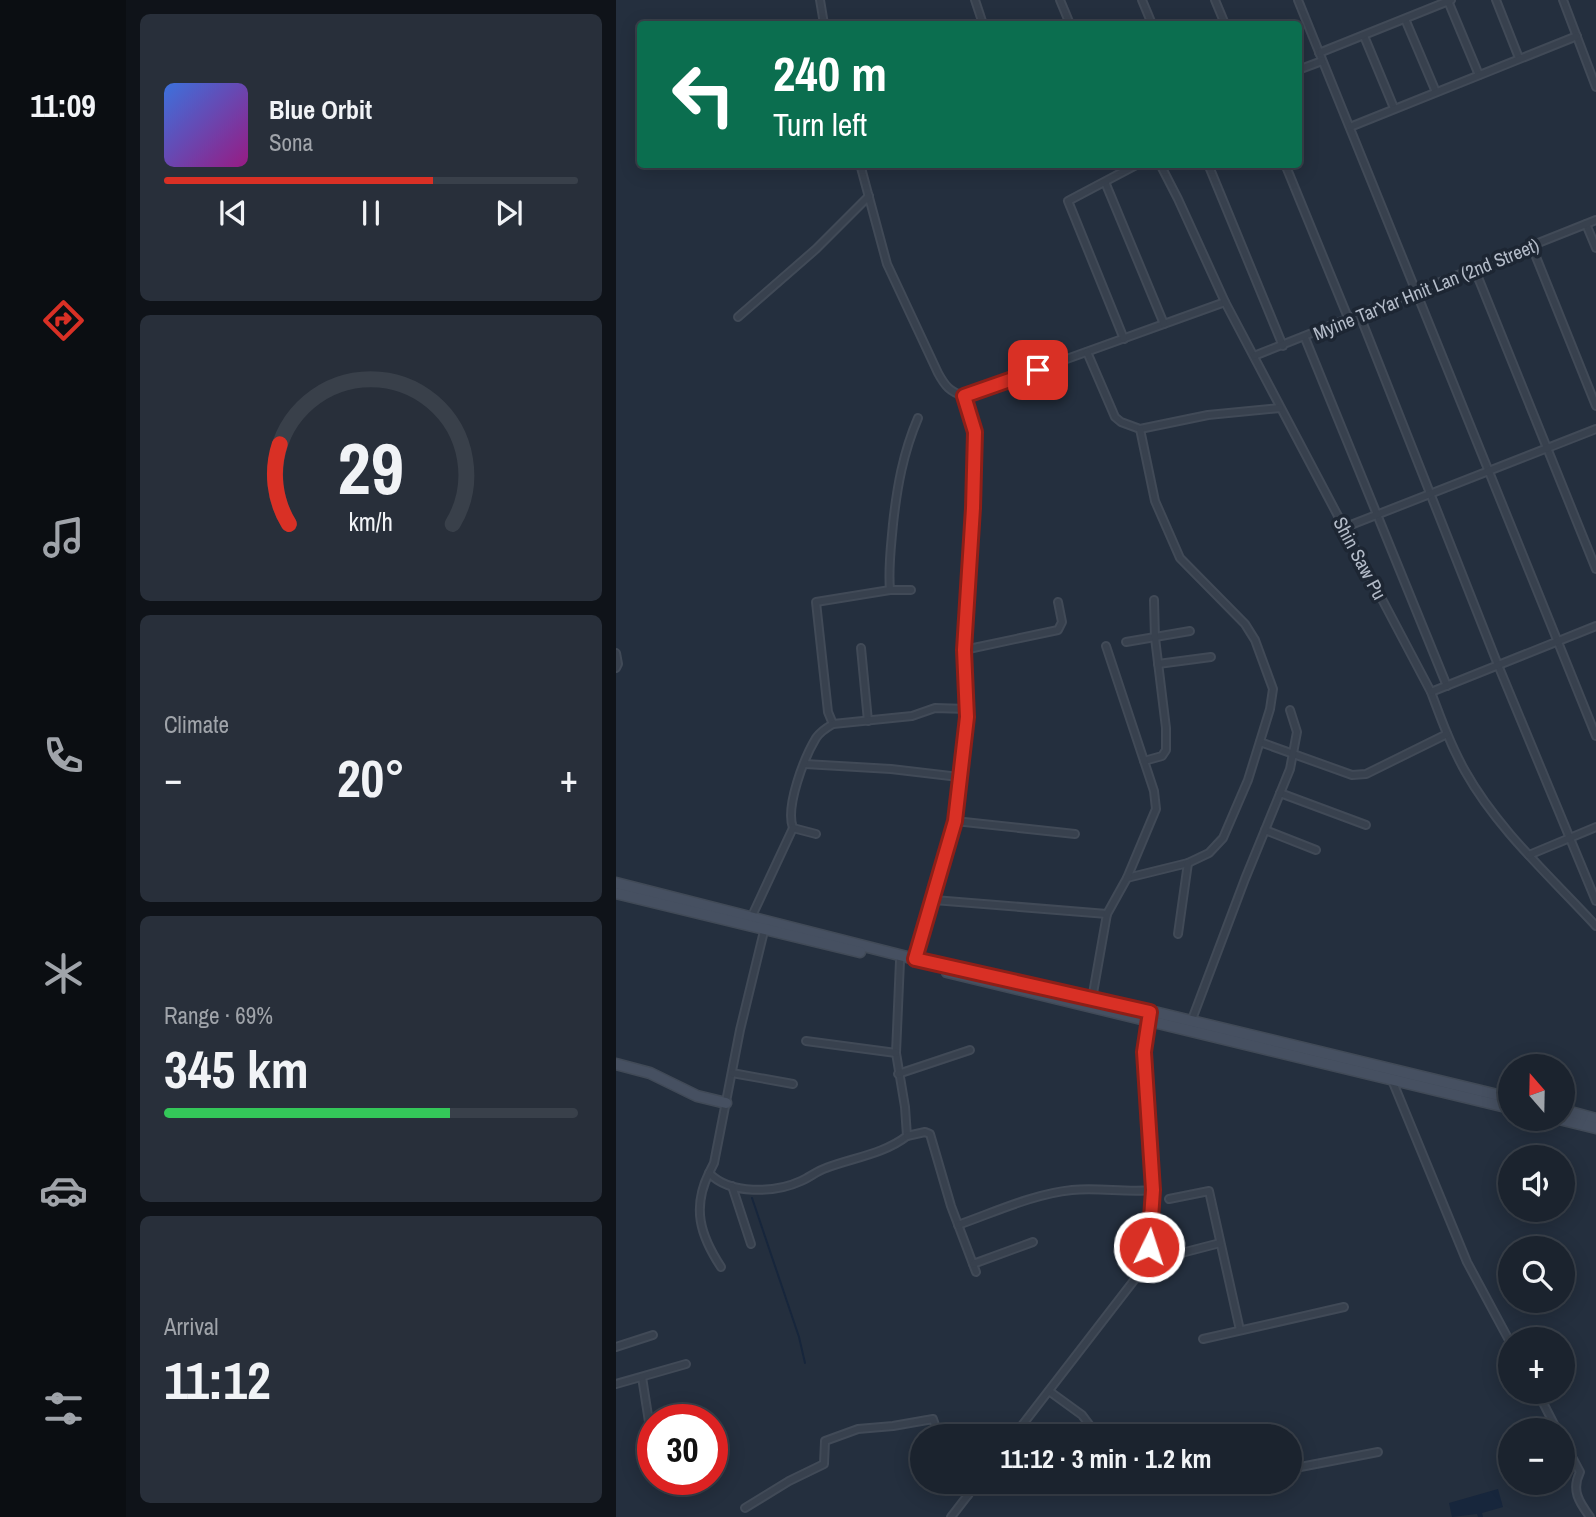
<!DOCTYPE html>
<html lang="en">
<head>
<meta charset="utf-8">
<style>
  :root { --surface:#1b232e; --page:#282f3a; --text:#f1f3f6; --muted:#a0a4aa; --line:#39404a; --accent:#d93025 }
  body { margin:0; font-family:"Archivo Narrow",sans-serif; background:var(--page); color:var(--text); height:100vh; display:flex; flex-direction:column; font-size:26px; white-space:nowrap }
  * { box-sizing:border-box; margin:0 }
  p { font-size:23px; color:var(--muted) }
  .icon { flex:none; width:38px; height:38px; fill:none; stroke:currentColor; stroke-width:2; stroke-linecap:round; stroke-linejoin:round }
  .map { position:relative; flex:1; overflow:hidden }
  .side { display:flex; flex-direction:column; gap:14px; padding:14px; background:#0f1319; width:490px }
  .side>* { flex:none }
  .banner { position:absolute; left:21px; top:21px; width:665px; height:147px; border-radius:7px; box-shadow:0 4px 18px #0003,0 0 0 2px var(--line); background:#0b6e4f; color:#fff; overflow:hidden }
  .needle { width:46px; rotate:340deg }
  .tools { position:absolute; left:882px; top:1054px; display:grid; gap:14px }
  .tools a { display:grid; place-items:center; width:77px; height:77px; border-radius:50%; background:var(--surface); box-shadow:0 4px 18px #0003,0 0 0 2px var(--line); font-size:35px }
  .speed { position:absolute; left:21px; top:1404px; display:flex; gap:14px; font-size:35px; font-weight:700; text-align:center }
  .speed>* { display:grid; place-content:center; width:91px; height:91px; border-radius:50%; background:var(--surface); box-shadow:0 4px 18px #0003,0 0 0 2px var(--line); line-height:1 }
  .speed .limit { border:10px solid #d22; background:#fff; color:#111 }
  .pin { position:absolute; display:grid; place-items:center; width:60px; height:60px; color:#fff; margin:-30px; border-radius:14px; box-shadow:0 4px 10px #0006 }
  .me { position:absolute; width:77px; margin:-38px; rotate:4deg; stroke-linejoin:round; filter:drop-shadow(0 0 5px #0008) }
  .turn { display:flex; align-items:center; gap:24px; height:147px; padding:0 21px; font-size:32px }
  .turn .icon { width:91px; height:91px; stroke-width:2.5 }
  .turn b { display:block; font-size:49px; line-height:60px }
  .big { font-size:52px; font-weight:700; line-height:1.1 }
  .side .tile { flex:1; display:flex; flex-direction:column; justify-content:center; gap:10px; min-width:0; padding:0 24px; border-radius:10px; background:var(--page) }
  .side .dial { align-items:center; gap:0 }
  .dial svg { height:182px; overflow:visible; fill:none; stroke:var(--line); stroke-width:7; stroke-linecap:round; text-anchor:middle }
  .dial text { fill:var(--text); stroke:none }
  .song { display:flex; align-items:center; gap:21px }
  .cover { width:84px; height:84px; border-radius:10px; background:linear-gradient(135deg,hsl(220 70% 55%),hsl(310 70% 35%)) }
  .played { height:7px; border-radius:4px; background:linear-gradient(90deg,var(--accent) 65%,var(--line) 65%) }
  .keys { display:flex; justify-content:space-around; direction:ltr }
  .heat { display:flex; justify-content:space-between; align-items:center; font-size:38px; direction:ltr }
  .charge { height:10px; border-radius:5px; background:linear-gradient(90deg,#34c759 69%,var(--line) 0) }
  .trip { position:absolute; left:294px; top:1424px; width:392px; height:70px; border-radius:35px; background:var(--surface); box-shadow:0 4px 18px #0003,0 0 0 2px var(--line); font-weight:700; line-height:70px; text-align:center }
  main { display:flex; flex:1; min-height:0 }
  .dock { display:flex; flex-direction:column; width:126px; justify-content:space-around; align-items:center; background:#0b0e12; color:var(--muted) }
  .dock .icon { width:49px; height:49px }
  .dock .selected { color:var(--accent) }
  .dock b { font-size:32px; color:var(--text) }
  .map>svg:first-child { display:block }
  .water { fill:#17263c }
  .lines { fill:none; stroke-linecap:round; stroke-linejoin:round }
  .stream { stroke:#17263c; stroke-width:2 }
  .street-casing { stroke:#414a57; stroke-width:10 }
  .secondary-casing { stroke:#414a57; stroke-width:13 }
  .street { stroke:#38414e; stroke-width:6 }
  .secondary { stroke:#465061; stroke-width:10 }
  .route-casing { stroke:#8d1f18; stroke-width:18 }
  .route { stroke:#d93025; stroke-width:12 }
  .labels { text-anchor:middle; stroke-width:7; stroke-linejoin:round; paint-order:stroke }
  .street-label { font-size:19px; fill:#b4bcc9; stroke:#1d2633 }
</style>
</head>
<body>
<main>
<nav class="dock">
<b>11:09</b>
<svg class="icon selected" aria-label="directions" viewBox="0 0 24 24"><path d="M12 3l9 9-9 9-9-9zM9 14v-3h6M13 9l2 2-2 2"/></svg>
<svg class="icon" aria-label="music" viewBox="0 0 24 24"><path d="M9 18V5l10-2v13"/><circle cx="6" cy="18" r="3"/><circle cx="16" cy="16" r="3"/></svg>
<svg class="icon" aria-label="phone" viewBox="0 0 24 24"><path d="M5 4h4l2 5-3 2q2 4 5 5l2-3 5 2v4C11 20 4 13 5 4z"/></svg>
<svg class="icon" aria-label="climate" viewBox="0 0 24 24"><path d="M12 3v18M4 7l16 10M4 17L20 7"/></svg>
<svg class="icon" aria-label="car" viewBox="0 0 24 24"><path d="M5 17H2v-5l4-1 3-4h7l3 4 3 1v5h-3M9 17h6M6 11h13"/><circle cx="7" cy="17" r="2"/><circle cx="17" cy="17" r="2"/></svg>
<svg class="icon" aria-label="filters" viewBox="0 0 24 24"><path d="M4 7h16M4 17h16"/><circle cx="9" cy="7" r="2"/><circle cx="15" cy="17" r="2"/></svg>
</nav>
<section class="side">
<div class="tile">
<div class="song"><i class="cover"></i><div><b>Blue Orbit</b><p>Sona</p></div></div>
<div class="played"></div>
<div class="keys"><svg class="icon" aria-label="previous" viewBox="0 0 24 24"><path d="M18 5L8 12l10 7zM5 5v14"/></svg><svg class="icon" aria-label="pause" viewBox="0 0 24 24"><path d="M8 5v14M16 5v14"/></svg><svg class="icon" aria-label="next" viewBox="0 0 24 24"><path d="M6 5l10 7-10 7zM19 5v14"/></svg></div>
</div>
<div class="tile dial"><svg viewBox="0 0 100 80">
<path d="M14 69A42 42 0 1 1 86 69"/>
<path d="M14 69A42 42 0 0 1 10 34" stroke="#d93025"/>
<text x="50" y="56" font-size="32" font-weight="700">29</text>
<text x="50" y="72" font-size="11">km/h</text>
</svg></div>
<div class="tile"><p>Climate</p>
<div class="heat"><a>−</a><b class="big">20°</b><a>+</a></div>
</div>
<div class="tile"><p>Range · 69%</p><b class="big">345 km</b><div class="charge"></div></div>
<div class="tile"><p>Arrival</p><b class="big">11:12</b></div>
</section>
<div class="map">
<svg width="980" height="1517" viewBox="0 0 980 1517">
  <rect width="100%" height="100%" fill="#242f3e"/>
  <polygon class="water" points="882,1489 887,1507 866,1513 867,1517 862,1517 861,1514 836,1517 833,1503"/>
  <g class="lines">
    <polyline class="stream" points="136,1198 183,1337 189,1363"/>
    <defs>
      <g id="street">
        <polyline points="204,0 208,24"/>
        <polyline points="359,0 367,24"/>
        <polyline points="444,0 454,24"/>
        <polyline points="526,0 536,24"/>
        <polyline points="599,0 609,24"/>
        <polyline points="682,0 980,736"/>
        <polyline points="880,0 903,58"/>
        <polyline points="947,0 980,87"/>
        <polyline points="832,1 863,75"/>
        <polyline points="789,19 820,92"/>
        <polyline points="748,36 778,108"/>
        <polyline points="703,53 835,0"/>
        <polyline points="682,70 706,61"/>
        <polyline points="734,127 961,36"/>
        <path d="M 244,164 L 271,264 L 322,373 C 329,386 334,392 348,396 L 609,302"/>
        <path d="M 544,164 L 562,199 L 609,302 L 815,692 C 825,719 835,746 849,771 C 882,830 935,877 980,926"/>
        <polyline points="592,164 667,346"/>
        <polyline points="669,164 733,320"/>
        <polyline points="489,182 548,324"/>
        <polyline points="970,224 980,248"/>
        <polyline points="916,247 980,406"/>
        <polyline points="859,270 980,569"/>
        <polyline points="744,316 882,665 980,901"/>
        <polyline points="122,317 200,249 253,196"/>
        <polyline points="689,338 831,686"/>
        <polyline points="508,339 452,201 522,164"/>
        <polyline points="471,352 499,417 505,422 524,429 592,415 664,408"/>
        <polyline points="638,356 980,220"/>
        <polyline points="727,528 980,429"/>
        <path d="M 274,590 C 272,567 275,547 277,524 C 281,487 287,453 302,418"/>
        <polyline points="510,642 574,631"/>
        <polyline points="245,648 252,721"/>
        <polyline points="348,650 442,630 446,622 442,602"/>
        <polyline points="0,653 2,664 0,668"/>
        <polyline points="542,664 595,657"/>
        <polyline points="815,692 980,626"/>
        <polyline points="217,724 212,712 200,602 274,590 295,590"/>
        <polyline points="644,742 736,775 750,774 831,734"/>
        <polyline points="528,761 546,756 550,750 550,728 539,638 538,600"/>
        <polyline points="189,764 275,769 343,777"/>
        <polyline points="664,793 750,825"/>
        <polyline points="339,821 459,834"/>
        <polyline points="649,830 700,850"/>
        <path d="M 200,834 L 177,828 C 169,807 188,758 200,738 C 204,732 210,728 217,724 L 296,716 L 319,708 L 351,709"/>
        <polyline points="913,855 980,827"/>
        <polyline points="511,878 572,863 593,853 607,838 632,780 654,709 657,689 639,640 629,624 564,558 539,501 524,429"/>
        <polyline points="318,900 491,914"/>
        <polyline points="135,918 177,828"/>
        <path d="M 149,927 L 124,1030 L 98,1163 L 93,1173 C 114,1195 159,1193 185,1181 C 194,1177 201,1171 210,1168 C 236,1158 268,1154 291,1136 L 289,1107 L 280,1053 L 284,961"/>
        <polyline points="562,934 572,863"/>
        <polyline points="299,959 339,821 351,717 348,650 357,508 359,432 348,396"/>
        <polyline points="476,999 491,914 511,878 540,809 538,791 490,646"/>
        <polyline points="575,1022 629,879 674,769 681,732 674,710"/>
        <polyline points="190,1041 280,1053"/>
        <polyline points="116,1073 177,1084"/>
        <polyline points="282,1074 354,1050"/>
        <polyline points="776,1080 851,1262 894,1342"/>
        <polyline points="291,1136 309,1132 314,1134 335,1206 360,1272"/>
        <path d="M 93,1173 C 76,1208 84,1235 105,1267"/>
        <polyline points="116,1186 135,1244"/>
        <polyline points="553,1199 593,1191 624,1330"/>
        <path d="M 342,1225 C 379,1212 417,1194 456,1190 C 483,1187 510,1193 537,1190"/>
        <polyline points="533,1247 554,1256 604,1243"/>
        <polyline points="357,1264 417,1242"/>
        <polyline points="587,1339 728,1307"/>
        <polyline points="0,1347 37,1335"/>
        <polyline points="26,1377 33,1422"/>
        <polyline points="0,1384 70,1364"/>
        <polyline points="433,1391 466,1415 475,1427 517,1437"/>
        <polyline points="921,1391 941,1430"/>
        <polyline points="397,1437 526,1270 533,1254 537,1190 528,1052 533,1019"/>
        <path d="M 947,1440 L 964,1472 C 955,1490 963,1502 974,1517"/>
        <polyline points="674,1469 762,1452"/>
        <polyline points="342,1482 352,1495"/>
        <polyline points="598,1482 601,1482"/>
        <polyline points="129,1508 173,1481 208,1464 209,1441 242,1429 277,1426 317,1419 323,1437"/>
        <polyline points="335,1517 362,1482"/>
      </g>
      <g id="secondary">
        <polyline points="0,883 299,959 476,997 894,1098"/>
        <polyline points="0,893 244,952"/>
        <polyline points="331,972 894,1108"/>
        <polyline points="0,1064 34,1073 81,1096 110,1103"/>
        <polyline points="947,1110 980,1119"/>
        <polyline points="939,1118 980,1128"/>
      </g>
    </defs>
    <use href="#street" class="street-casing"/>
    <use href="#secondary" class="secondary-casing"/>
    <use href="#street" class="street"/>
    <use href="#secondary" class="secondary"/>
  </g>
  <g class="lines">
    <defs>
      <polyline id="route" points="422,370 348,396 359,432 357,508 348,650 351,717 339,821 299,959 534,1012 528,1052 537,1190 533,1247"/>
    </defs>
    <use href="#route" class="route-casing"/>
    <use href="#route" class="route"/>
  </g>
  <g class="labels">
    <g class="street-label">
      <text transform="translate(810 289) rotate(-22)" y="7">Myine TarYar Hnit Lan (2nd Street)</text>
      <text transform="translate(744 558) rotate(62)" y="7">Shin Saw Pu</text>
    </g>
  </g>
</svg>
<div class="tools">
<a><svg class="needle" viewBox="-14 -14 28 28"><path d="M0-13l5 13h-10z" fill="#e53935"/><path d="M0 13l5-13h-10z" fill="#a0a4aa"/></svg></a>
<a><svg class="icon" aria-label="sound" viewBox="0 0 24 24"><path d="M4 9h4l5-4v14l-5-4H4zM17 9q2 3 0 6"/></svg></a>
<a><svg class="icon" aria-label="search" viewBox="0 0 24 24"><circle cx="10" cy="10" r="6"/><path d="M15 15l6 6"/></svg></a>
<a>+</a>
<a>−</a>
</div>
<div class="speed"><div class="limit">30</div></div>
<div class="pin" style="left:422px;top:370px;background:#d93025"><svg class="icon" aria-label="arrive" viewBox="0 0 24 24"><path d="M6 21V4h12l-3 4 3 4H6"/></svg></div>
<svg class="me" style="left:533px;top:1247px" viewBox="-20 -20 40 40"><circle r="17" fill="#d93025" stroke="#fff" stroke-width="3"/><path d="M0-11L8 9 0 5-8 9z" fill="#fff"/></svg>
<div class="trip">11:12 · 3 min · 1.2 km</div>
<div class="banner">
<div class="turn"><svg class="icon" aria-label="left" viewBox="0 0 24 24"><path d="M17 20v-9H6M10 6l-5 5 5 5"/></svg><div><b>240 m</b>Turn left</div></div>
</div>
</div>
</main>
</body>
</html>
